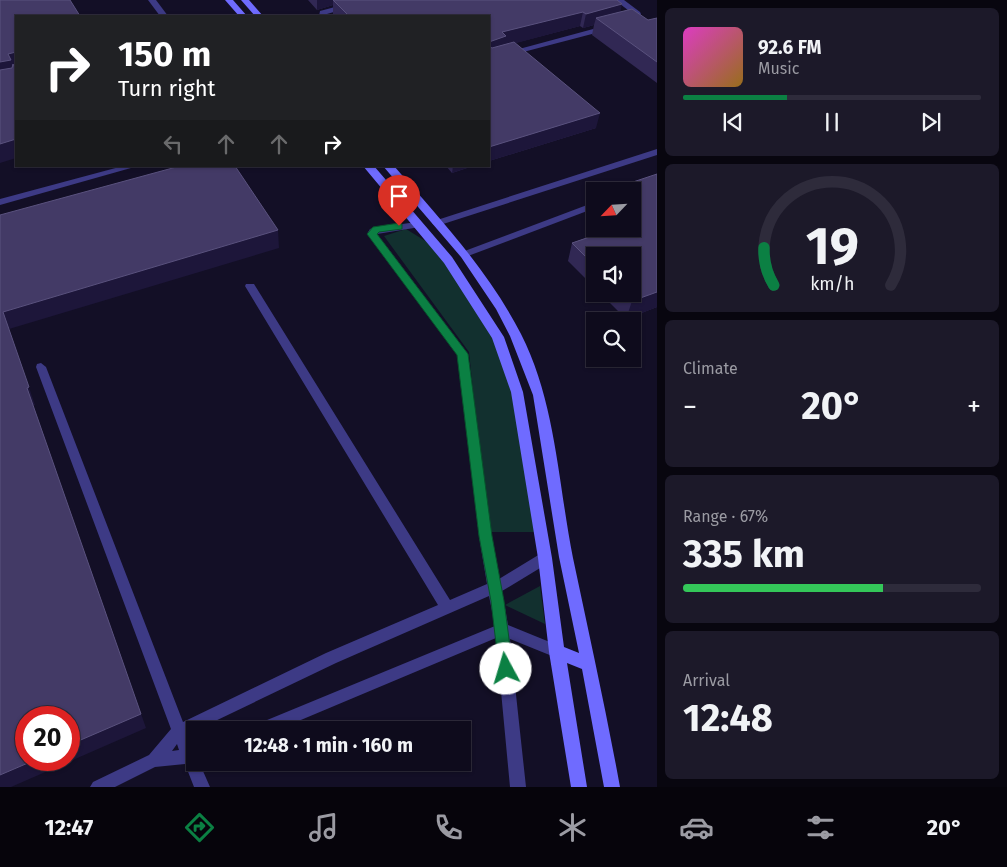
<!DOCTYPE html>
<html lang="en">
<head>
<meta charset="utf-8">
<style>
  :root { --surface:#0e0b1c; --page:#1c1929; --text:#f1f3f6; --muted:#9b9ba3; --line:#2e2b3b; --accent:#0b8043 }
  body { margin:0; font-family:"Fira Sans",sans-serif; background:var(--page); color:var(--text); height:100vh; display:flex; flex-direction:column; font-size:19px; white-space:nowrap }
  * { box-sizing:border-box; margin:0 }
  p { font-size:16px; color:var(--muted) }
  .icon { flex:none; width:28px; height:28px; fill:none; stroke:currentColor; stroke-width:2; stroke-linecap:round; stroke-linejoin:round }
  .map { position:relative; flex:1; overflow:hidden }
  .details { display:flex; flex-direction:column; gap:8px; padding:8px; background:#08060f; width:350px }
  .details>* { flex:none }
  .hud { position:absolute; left:15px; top:15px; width:475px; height:152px; border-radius:0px; box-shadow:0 1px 4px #0004,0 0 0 1px var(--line); background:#202124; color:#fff; overflow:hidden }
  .needle { width:32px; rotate:245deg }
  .controls { position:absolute; left:586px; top:182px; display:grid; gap:10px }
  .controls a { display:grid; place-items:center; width:55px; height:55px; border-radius:0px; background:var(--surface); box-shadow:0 1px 4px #0004,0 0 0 1px var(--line); font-size:25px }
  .speed { position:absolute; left:15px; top:706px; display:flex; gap:10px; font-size:25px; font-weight:700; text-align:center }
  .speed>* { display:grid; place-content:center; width:65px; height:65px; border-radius:50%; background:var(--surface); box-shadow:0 1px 4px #0004,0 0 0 1px var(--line); line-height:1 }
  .speed .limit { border:8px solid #d22; background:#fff; color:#111 }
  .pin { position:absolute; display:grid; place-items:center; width:42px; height:42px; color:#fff; margin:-51px -21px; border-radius:50% 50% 50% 0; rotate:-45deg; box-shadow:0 0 5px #0007 }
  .pin .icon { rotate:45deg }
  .me { position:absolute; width:55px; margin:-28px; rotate:354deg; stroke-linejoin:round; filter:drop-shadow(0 0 4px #0008) }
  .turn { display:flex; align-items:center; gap:18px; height:105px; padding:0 20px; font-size:22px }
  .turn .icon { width:65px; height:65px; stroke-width:2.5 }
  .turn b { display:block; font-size:35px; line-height:42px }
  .lanes { display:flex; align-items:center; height:48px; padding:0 20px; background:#0003; justify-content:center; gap:25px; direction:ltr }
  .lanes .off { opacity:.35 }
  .big { font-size:38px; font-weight:700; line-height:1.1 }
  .details .widget { flex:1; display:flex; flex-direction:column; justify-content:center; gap:8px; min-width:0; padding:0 18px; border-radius:8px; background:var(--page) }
  .details .dial { align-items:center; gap:0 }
  .dial svg { height:130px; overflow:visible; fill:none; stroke:var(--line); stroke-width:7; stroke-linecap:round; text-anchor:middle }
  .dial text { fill:var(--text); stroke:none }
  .song { display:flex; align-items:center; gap:15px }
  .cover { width:60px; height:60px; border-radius:8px; background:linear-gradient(135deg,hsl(310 70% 55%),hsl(40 70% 35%)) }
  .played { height:5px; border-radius:2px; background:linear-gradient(90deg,var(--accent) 35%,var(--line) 35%) }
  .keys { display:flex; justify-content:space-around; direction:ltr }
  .heat { display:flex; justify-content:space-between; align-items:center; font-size:28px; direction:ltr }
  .charge { height:8px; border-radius:4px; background:linear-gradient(90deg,#34c759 67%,var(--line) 0) }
  .trip { position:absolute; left:186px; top:721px; width:285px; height:50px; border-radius:0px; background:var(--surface); box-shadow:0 1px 4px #0004,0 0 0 1px var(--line); font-weight:700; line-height:50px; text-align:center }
  .tabs { display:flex; height:80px; justify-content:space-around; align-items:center; background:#06040b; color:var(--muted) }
  .tabs .icon { width:35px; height:35px }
  .tabs .on { color:var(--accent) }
  .tabs b { font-size:22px; color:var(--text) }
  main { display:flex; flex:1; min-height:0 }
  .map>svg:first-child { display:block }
  .green { fill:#12302f }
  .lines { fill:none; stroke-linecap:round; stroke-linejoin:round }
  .lane { fill:#3d3a85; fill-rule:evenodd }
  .secondary { fill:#6f6bff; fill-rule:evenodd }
  .wall { fill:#312854 }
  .shaded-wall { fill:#1d163a }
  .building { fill:#433a66; stroke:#5a527e }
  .route { fill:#0b8043; stroke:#07532c }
</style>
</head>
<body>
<main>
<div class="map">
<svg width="657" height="787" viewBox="0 0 657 787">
  <rect width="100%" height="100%" fill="#130f26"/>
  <g class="green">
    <polygon points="406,229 432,245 446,262 491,332 517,392 536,532 488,532 469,352 384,236"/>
    <polygon points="540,586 545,624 505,605"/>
  </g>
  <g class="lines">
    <g class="lane">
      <polygon points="148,0 156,0 168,16 160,16"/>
      <polygon points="361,0 374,0 327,14 327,16 319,16 320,11"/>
      <polygon points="615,0 624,0 640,12 641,14 636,22 630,22 629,20 633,14"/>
      <polygon points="608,25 612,27 611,29 489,61 489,57"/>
      <polygon points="657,149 657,155 440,225 434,225 432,223 434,221"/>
      <polygon points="123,166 138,166 0,205 0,199"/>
      <polygon points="595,202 595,208 468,256 462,256 460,254 462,252"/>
      <path d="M 417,222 L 422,225 L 420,227 L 377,234 L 468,354 L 491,536 L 499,579 L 540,554 L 545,552 L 550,554 L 551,558 L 550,562 L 502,591 L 508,625 L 562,647 L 564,652 L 562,657 L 557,658 L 510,639 L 526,787 L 510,787 L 496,638 L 277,730 L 253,730 L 255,725 L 495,626 L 489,596 L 336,663 L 188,734 L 195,749 L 195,762 L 199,762 L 210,787 L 194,787 L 185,764 L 155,767 L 115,787 L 90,787 L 93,782 L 149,755 L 171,729 L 36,367 L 37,364 L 41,363 L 46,367 L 183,722 L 326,653 L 438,605 L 245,286 L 246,284 L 254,284 L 450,600 L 487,584 L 479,536 L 458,355 L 367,234 L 370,229 L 373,228 ZM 177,744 L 179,750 L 172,751 Z"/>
    </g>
    <g class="secondary">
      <polygon points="225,0 233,0 247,16 239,16"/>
      <polygon points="241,0 249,0 263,16 255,16"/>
      <path d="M 363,166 L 374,166 L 452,257 L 504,337 L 523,392 L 552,558 L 564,647 L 579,653 L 559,557 L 533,395 L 510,336 L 496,309 L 461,257 L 383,166 L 394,166 C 441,220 488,270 521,334 C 556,403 558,483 573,558 C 589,634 606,710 620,787 L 604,787 L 582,669 L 567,663 L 587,787 L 571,787 L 549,652 L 538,558 L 511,392 L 492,338 L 444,263 Z"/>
    </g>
  </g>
  <g class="wall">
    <polygon points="308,0 617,0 620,12 648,20 657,18 657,83 592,35 594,25 583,28 580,26 515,43 596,128 489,161 489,16 335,16 333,14 333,5 317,10"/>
    <polygon points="446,166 473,166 452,173"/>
    <polygon points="657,174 657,307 626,319 601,294 632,294 595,256 595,288 568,261 572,243 606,231 603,229 632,229"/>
    <polygon points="595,195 595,221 587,213 592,196"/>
  </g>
  <g class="shaded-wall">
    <polygon points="317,0 333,0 333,5 317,10"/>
    <polygon points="622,4 619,19 596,18 594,25 583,28 586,14"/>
    <polygon points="583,12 580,26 505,46 489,56 489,42 502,32"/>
    <polygon points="16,52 16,70 0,80 0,62 8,54"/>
    <polygon points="600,113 596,128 489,161 489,147"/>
    <polygon points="16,139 16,158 0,163 0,144"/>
    <polygon points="453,166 473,166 452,173"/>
    <polygon points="278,230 279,248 9,329 35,405 33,405 146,728 11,787 0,787 0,775 35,760 69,760 69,745 27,388 3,312"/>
    <polygon points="657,292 657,307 626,319 632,301"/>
  </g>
  <g class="building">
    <polygon points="0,0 70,0 80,16 16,16 16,52 8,54 11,60 0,62"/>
    <polygon points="333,0 617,0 622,4 586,14 583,12 502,32 506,36 489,42 489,46 492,48 514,42 600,113 489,147 489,16 349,16"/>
    <polygon points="632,9 648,20 657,18 657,62 596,18"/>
    <polygon points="13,64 16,70 16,139 0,144 0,70 12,68"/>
    <polygon points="180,166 235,166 278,230 3,312 29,387 27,388 141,714 69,745 69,718 26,718 26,760 35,760 0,775 0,215"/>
    <polygon points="657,174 657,292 632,301 624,294 632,294 632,256 595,256 595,266 572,243 613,229 632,229 632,191 606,191"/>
  </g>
  <polygon class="route" points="399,223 402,224 402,229 379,232 377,234 468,354 492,536 504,601 513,669 511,674 506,676 501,674 499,669 491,601 479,536 457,355 367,234 373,227"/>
</svg>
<div class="controls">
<a><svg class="needle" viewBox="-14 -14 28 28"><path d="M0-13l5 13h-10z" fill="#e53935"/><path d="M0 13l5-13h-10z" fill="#9b9ba3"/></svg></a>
<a><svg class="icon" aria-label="sound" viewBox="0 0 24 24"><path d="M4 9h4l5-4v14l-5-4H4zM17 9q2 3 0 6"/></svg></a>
<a><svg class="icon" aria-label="search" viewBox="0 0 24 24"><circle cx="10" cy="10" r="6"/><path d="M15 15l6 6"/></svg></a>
</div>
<div class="speed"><div class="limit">20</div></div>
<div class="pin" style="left:399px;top:226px;background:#d93025"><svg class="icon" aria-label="arrive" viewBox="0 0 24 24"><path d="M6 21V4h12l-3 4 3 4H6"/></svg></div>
<svg class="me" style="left:506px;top:669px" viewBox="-20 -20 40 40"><circle r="19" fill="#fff"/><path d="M0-13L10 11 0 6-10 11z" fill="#0b8043"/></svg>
<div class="trip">12:48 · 1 min · 160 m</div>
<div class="hud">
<div class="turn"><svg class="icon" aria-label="right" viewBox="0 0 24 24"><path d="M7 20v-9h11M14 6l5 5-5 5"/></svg><div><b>150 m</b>Turn right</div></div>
<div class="lanes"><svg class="icon off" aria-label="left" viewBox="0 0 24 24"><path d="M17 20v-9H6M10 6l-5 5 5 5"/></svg><svg class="icon off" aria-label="ahead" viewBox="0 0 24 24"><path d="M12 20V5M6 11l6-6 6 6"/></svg><svg class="icon off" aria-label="ahead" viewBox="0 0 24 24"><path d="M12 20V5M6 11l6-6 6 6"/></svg><svg class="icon" aria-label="right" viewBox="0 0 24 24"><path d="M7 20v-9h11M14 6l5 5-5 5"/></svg></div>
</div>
</div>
<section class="details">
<div class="widget">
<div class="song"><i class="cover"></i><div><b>92.6 FM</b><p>Music</p></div></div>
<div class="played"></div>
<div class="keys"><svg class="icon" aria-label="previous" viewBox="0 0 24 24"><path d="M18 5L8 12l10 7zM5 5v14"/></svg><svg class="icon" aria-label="pause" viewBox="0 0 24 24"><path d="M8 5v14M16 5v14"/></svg><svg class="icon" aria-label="next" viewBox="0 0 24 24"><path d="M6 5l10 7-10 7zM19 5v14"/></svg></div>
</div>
<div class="widget dial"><svg viewBox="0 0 100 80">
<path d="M14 69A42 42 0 1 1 86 69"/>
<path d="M14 69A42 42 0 0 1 8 46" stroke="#0b8043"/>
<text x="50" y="56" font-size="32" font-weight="700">19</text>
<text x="50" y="72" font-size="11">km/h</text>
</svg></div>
<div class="widget"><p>Climate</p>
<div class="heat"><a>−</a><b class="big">20°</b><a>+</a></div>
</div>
<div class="widget"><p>Range · 67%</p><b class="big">335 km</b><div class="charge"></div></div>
<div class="widget"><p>Arrival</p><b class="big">12:48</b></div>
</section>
</main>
<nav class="tabs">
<b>12:47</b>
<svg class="icon on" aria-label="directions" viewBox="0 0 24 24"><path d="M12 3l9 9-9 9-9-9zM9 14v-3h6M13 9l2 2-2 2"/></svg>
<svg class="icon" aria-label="music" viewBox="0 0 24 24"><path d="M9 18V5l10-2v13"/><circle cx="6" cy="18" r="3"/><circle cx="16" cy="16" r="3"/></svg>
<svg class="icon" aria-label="phone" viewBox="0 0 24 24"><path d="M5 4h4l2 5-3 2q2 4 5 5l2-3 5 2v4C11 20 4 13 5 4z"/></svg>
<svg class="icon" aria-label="climate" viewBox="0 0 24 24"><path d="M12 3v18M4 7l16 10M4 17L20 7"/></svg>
<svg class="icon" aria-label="car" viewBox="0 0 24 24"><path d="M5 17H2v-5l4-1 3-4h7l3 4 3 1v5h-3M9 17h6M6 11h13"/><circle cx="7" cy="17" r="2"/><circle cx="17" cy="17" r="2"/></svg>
<svg class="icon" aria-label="filters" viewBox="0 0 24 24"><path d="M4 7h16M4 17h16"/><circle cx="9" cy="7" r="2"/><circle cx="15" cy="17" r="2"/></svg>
<b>20°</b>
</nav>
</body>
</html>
